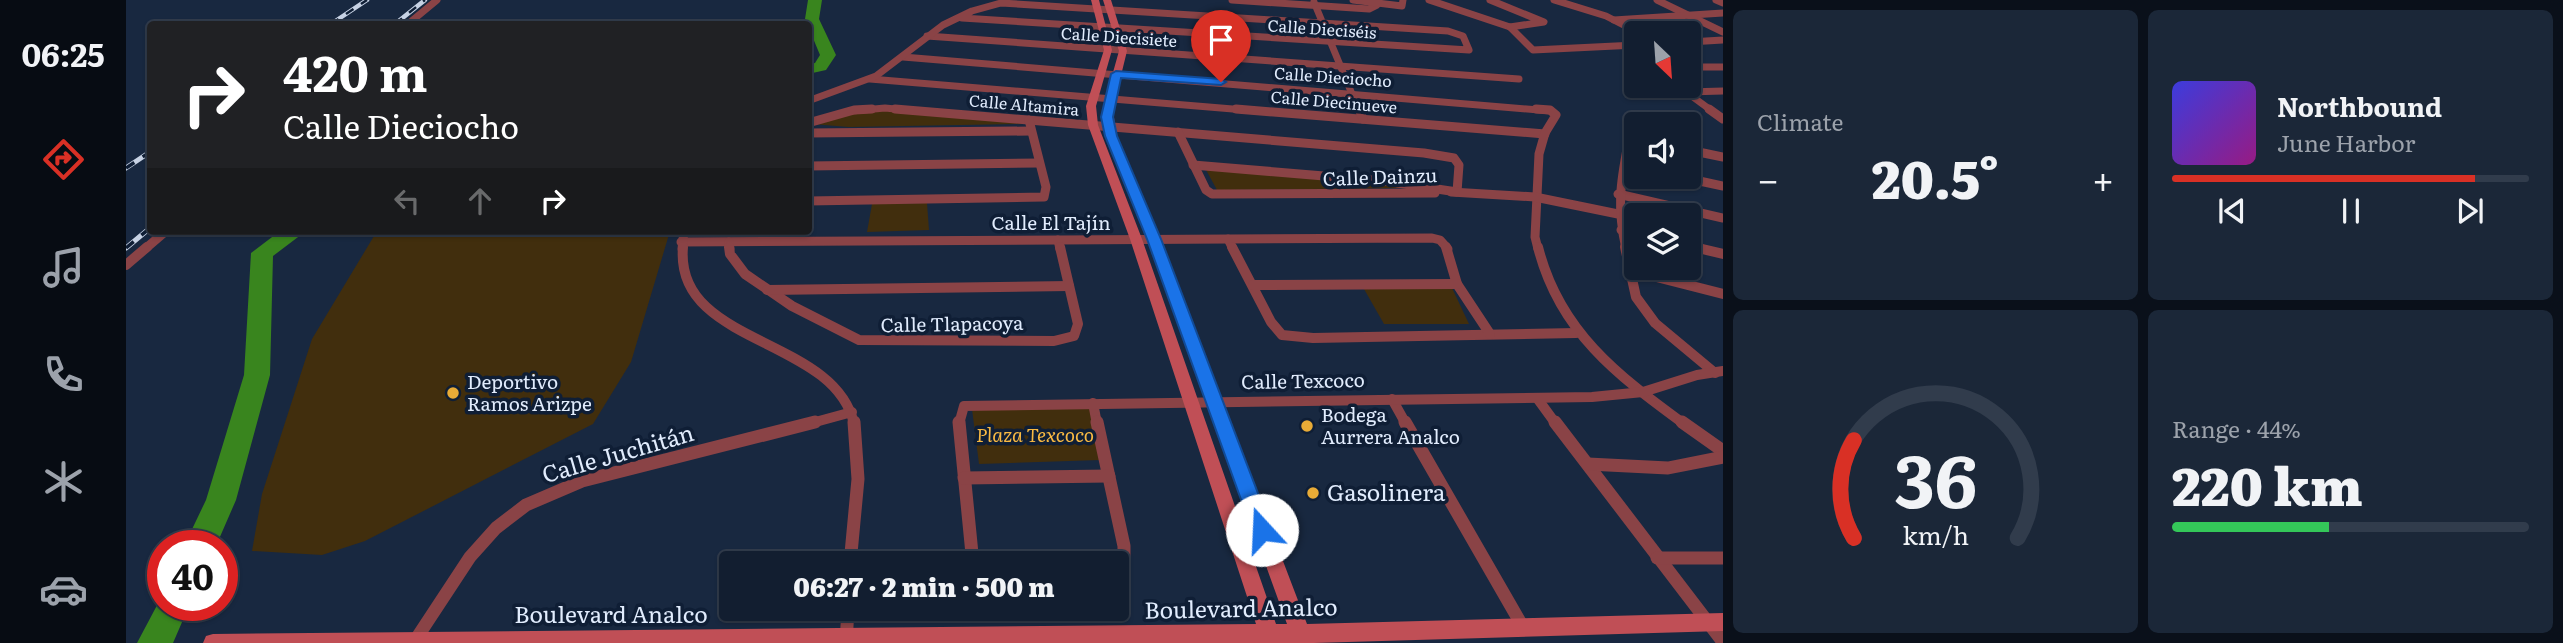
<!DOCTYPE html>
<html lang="en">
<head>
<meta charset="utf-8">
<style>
  :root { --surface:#121e30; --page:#1b2738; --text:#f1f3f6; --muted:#9ca2ab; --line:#313c4c; --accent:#d93025 }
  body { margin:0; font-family:Literata,serif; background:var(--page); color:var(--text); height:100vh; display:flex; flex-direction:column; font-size:26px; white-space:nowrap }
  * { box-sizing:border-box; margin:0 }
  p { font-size:23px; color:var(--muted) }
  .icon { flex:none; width:38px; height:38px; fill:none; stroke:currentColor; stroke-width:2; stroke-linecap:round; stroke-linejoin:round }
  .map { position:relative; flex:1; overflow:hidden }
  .side { display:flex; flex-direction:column; gap:10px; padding:10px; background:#0a101a; width:840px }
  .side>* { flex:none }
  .guide { position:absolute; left:21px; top:21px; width:665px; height:214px; border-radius:7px; box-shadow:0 2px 5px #0004,0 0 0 2px var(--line); background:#202124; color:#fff; overflow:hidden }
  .needle { width:46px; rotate:155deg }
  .tools { position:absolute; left:1498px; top:21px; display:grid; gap:14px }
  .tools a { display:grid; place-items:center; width:77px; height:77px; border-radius:7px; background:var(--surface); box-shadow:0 2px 5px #0004,0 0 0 2px var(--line); font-size:35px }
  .speed { position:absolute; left:21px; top:530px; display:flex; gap:14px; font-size:35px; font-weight:700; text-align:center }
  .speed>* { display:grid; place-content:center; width:91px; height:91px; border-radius:50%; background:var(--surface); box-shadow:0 2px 5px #0004,0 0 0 2px var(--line); line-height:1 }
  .speed .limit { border:10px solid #d22; background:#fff; color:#111 }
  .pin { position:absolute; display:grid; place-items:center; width:60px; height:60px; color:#fff; margin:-72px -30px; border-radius:50% 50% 50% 0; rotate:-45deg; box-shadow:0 0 7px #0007 }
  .pin .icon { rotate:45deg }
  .me { position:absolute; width:77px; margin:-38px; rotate:340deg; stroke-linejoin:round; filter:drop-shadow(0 0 5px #0008) }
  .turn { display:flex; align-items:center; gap:24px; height:147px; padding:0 21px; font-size:32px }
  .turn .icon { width:91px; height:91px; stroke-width:2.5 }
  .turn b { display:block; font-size:49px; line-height:60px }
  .lanes { display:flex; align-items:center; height:66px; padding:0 21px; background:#0003; justify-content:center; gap:35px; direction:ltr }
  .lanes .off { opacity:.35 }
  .big { font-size:52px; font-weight:800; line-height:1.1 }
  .side .widget { flex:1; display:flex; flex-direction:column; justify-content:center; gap:10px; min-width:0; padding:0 24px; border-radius:10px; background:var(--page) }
  .side .dial { align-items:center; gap:0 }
  .dial svg { height:182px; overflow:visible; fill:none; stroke:var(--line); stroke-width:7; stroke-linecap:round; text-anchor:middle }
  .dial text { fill:var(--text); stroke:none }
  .song { display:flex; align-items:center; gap:21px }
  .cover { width:84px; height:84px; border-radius:10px; background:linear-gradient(135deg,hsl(240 70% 55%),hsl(310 70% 35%)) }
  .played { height:7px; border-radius:4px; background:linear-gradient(90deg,var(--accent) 85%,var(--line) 85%) }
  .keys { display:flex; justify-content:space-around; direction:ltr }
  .heat { display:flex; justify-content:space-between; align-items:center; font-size:38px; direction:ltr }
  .charge { height:10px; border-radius:5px; background:linear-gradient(90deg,#34c759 44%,var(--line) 0) }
  .side .tiles { flex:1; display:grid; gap:10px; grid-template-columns:repeat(2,1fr) }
  .trip { position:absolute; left:593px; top:551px; width:410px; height:70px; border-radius:7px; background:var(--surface); box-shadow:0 2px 5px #0004,0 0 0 2px var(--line); font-weight:800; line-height:70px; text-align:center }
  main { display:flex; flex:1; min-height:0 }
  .dock { display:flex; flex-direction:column; width:126px; justify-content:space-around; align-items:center; background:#070c13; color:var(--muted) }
  .dock .icon { width:49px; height:49px }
  .dock .active { color:var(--accent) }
  .dock b { font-size:32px; color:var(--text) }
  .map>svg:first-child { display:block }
  .green { fill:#412e0d }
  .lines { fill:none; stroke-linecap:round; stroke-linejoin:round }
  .river { fill:#39851e; fill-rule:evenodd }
  .street-far3 { stroke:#8a4346; stroke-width:7 }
  .street-far2 { stroke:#8a4346; stroke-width:9 }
  .street-far1 { stroke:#8a4346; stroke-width:10 }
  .street { stroke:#8a4346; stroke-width:13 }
  .secondary { fill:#c04f56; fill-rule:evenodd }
  .rail-far1-casing { stroke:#c7d2e4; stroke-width:4.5 }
  .rail-casing { stroke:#c7d2e4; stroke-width:5 }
  .rail-far1 { stroke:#0f1e35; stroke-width:2.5; stroke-dasharray:9; stroke-linecap:butt }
  .rail { stroke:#0f1e35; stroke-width:3.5; stroke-dasharray:10; stroke-linecap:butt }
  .route { fill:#1a73e8; stroke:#114b97; stroke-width:2 }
  .poi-dot { fill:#e8ab37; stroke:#0f1e35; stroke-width:2.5 }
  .labels { text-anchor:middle; stroke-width:7; stroke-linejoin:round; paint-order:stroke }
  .far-street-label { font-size:16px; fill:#e1ecfd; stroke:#0f1e35 }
  .street-label { font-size:19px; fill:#e1ecfd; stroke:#0f1e35 }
  .poi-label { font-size:19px; fill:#e1ecfd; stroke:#0f1e35; text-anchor:start }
  .park-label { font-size:19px; font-style:italic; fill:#f8b943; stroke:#0f1e35 }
  .near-street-label { font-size:23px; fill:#e1ecfd; stroke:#0f1e35 }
  .near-poi-label { font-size:23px; fill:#e1ecfd; stroke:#0f1e35; text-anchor:start }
</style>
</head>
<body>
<main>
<nav class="dock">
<b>06:25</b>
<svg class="icon active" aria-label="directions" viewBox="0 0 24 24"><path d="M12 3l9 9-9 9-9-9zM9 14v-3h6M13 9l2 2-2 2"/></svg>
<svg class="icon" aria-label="music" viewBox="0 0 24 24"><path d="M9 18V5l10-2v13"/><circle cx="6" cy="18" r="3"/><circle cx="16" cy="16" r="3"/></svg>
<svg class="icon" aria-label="phone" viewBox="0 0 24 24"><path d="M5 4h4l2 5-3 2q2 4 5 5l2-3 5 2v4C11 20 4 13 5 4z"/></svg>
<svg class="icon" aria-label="climate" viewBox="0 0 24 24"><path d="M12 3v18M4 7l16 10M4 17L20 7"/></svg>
<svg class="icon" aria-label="car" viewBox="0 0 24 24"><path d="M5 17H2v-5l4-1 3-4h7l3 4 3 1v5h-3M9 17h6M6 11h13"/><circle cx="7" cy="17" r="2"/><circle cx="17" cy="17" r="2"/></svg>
</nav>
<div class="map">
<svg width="1597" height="643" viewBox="0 0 1597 643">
  <rect width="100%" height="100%" fill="#182840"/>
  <g class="green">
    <polygon points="743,109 899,120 898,124 723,127 685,124"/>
    <polygon points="1079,168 1275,185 1273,188 1091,190"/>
    <polygon points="801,203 803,230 741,232 746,204"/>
    <polygon points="251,231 544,231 505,362 467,424 239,541 196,555 126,551 136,494 186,339"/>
    <polygon points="1326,288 1343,324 1258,324 1238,289"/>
    <polygon points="965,406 974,460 853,464 846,409"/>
  </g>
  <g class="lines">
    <g class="river">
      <polygon points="682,0 696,0 693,19 710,55 700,70 682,74 682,64 689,63 694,55 679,19"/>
      <polygon points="154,231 180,231 147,256 144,375 110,500 90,546 58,546 80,500 118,375 125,253"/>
      <polygon points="37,594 37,606 63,606 47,643 11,643"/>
    </g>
    <g class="street-far3">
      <polyline points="1106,0 1243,9 1251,5"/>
      <polyline points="1227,0 1276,6 1277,0"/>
      <polyline points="1303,0 1384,27 1407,50 1510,45"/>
      <polyline points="1364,0 1418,22 1384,27"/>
      <polyline points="1428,0 1480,16 1513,33"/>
      <polyline points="1531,0 1597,32"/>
      <polyline points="1590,0 1597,3"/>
      <polyline points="1188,2 1233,111"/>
      <polyline points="1488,20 1597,13"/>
      <polyline points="282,24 311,0"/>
      <polyline points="801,36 1393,79"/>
      <polyline points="1563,42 1597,40"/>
      <polyline points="777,57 1425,111"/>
      <polyline points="1563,67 1597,67"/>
      <polyline points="744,79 1131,111"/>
      <polyline points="1552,86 1586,111"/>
      <polyline points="1561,92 1597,91"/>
      <polyline points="682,101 750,76 817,25 846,11 875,3 1322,31 1337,36 1343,50 836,18"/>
      <polyline points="726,111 759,108 790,111"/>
    </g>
    <g class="street-far2">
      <polyline points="769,109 1298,153 1328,158 1333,165 1331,192 1258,181 1067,165"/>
      <polyline points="1110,109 1419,134"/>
      <polyline points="1233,109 1237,119"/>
      <polyline points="1410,109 1424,110 1430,115 1419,133 1413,154 1409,237 1412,249"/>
      <polyline points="1583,109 1597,119"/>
      <polyline points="682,123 728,110 746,109"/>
      <polyline points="1052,132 1080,190 1086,194 1309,193"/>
      <polyline points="682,133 905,131"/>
      <polyline points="1563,150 1597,157"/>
      <polyline points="682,166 913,163"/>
      <polyline points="1555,177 1597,186"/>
      <polyline points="1325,192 1409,197 1492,214"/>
      <polyline points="1492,194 1597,218"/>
      <polyline points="682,201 918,197 920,187 903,120"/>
      <polyline points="1495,230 1510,233"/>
      <polyline points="1102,239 1107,249"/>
      <polyline points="932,240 934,249"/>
      <polyline points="555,242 1306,238 1314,240 1322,249"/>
      <polyline points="603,242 604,249"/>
      <polyline points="1563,246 1576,249"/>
      <polyline points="19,249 40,231"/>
      <polyline points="556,249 558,231"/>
      <path d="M 1500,249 C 1491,208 1494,185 1502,144 L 1510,141"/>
    </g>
    <g class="street-far1">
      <path d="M 557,247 C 548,346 709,336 728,424"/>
      <polyline points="603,247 604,254 619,274 666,306 733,340 928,341 948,336 952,324 934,247"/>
      <polyline points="1106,247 1145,322 1156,335 1187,338 1450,333"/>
      <polyline points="1320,247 1331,284 1364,334"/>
      <path d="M 1412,247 C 1433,331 1491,375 1558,424"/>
      <polyline points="1499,247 1510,297 1529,323 1589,373"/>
      <polyline points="1568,247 1597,254"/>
      <polyline points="0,265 21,247"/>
      <polyline points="1503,270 1597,294"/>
      <polyline points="1127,285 1331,284"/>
      <polyline points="641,290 943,286"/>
      <polyline points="1411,398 1430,424"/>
      <polyline points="1266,399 1280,424"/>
      <polyline points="967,403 971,424"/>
      <polyline points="682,424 726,412"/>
      <polyline points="833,424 838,406 1466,397 1517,392 1571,375 1597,371"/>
    </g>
    <g class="street">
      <polyline points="833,422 847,564"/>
      <polyline points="971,422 998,546 998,559 976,564"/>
      <polyline points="1279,422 1397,627"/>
      <polyline points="1429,422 1597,642"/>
      <polyline points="1556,422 1597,451"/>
      <polyline points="1462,464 1542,468 1597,457"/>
      <polyline points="838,478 983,476"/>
      <polyline points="1531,558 1597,558"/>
      <polyline points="724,564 732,479 728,422"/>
      <polyline points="290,639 344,557 370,528 400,505 456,481 689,422"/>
      <polyline points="720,643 722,609"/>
    </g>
    <polygon class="secondary" points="965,0 973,0 986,50 970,106 972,125 1016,239 1150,624 1161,624 1022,239 980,136 977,108 993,51 977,0 985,0 1001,51 987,108 990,136 1034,239 1181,624 1597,613 1597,631 1188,643 77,643 80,636 87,634 1130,624 1004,239 962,125 960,106 978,50"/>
    <defs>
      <g id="rail-far1">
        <polyline points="205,24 241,0"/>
        <polyline points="269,24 299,0"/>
      </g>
      <g id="rail">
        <polyline points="0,168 24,152"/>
        <polyline points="0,248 24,228"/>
      </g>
    </defs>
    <use href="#rail-far1" class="rail-far1-casing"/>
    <use href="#rail" class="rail-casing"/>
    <use href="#rail-far1" class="rail-far1"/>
    <use href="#rail" class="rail"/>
  </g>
  <polygon class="route" points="990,71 1095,79 1100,82 1095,85 995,78 987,117 991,136 1035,239 1146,530 1143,536 1136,538 1129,536 1126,530 1021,239 979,136 975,117 985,74"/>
  <g class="poi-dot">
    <circle cx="327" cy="393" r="7"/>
    <circle cx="1181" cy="426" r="7"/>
    <circle cx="1187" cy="493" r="7"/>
  </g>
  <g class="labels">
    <g class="far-street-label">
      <text transform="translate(1196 29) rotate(4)" y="6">Calle Dieciséis</text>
      <text transform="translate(993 37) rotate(4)" y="6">Calle Diecisiete</text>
      <text transform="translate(1207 77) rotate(4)" y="6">Calle Dieciocho</text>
      <text transform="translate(1208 102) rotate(5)" y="6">Calle Diecinueve</text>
      <text transform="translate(898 105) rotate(5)" y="6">Calle Altamira</text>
    </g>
    <g class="street-label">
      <text transform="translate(1254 177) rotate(-2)" y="7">Calle Dainzu</text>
      <text x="925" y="230">Calle El Tajín</text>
      <text transform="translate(826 324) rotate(-1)" y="7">Calle Tlapacoya</text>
      <text transform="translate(1177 381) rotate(-1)" y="7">Calle Texcoco</text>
    </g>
    <g class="poi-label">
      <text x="341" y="389">Deportivo<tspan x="341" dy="22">Ramos Arizpe</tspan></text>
      <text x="1195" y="422">Bodega<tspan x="1195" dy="22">Aurrera Analco</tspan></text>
    </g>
    <g class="park-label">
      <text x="909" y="442">Plaza Texcoco</text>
    </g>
    <g class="near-street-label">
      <text transform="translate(492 454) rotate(-16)" y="8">Calle Juchitán</text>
      <text transform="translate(1115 609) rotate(-1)" y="8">Boulevard Analco</text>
      <text x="485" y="623">Boulevard Analco</text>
    </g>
    <g class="near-poi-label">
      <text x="1201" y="501">Gasolinera</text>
    </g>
  </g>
</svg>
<div class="tools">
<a><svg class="needle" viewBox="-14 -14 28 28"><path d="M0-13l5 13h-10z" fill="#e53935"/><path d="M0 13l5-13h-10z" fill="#9ca2ab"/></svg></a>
<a><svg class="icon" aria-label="sound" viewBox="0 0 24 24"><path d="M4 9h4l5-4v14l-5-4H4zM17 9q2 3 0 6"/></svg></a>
<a><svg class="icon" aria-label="layers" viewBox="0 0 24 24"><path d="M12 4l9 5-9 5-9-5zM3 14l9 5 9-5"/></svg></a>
</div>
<div class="speed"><div class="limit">40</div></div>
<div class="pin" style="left:1095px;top:82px;background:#d93025"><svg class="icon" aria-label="arrive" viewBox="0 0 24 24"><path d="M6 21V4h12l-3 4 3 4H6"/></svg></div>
<svg class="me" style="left:1136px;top:530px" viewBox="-20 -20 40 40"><circle r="19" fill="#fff"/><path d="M0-13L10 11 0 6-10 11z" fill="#1a73e8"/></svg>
<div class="trip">06:27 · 2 min · 500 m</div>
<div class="guide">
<div class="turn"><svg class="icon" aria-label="right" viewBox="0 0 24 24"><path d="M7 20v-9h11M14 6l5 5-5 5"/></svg><div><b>420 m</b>Calle Dieciocho</div></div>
<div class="lanes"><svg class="icon off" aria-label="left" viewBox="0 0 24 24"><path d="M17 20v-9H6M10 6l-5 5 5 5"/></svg><svg class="icon off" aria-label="ahead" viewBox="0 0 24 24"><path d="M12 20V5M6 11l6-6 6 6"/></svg><svg class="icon" aria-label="right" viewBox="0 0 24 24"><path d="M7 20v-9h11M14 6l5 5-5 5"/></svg></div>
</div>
</div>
<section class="side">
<div class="tiles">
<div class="widget"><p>Climate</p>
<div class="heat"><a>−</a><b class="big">20.5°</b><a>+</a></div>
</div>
<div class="widget">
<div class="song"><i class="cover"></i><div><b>Northbound</b><p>June Harbor</p></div></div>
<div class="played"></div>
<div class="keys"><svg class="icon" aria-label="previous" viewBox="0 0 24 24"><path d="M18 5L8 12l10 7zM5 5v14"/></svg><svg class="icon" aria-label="pause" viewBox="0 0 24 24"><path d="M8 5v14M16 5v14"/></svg><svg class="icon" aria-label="next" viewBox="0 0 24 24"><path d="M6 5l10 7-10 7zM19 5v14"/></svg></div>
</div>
<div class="widget dial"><svg viewBox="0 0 100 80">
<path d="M14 69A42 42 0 1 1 86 69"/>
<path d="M14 69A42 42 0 0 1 14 26" stroke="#d93025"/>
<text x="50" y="56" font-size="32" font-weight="700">36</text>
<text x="50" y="72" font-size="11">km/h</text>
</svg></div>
<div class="widget"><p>Range · 44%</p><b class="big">220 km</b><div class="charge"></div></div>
</div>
</section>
</main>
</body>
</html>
